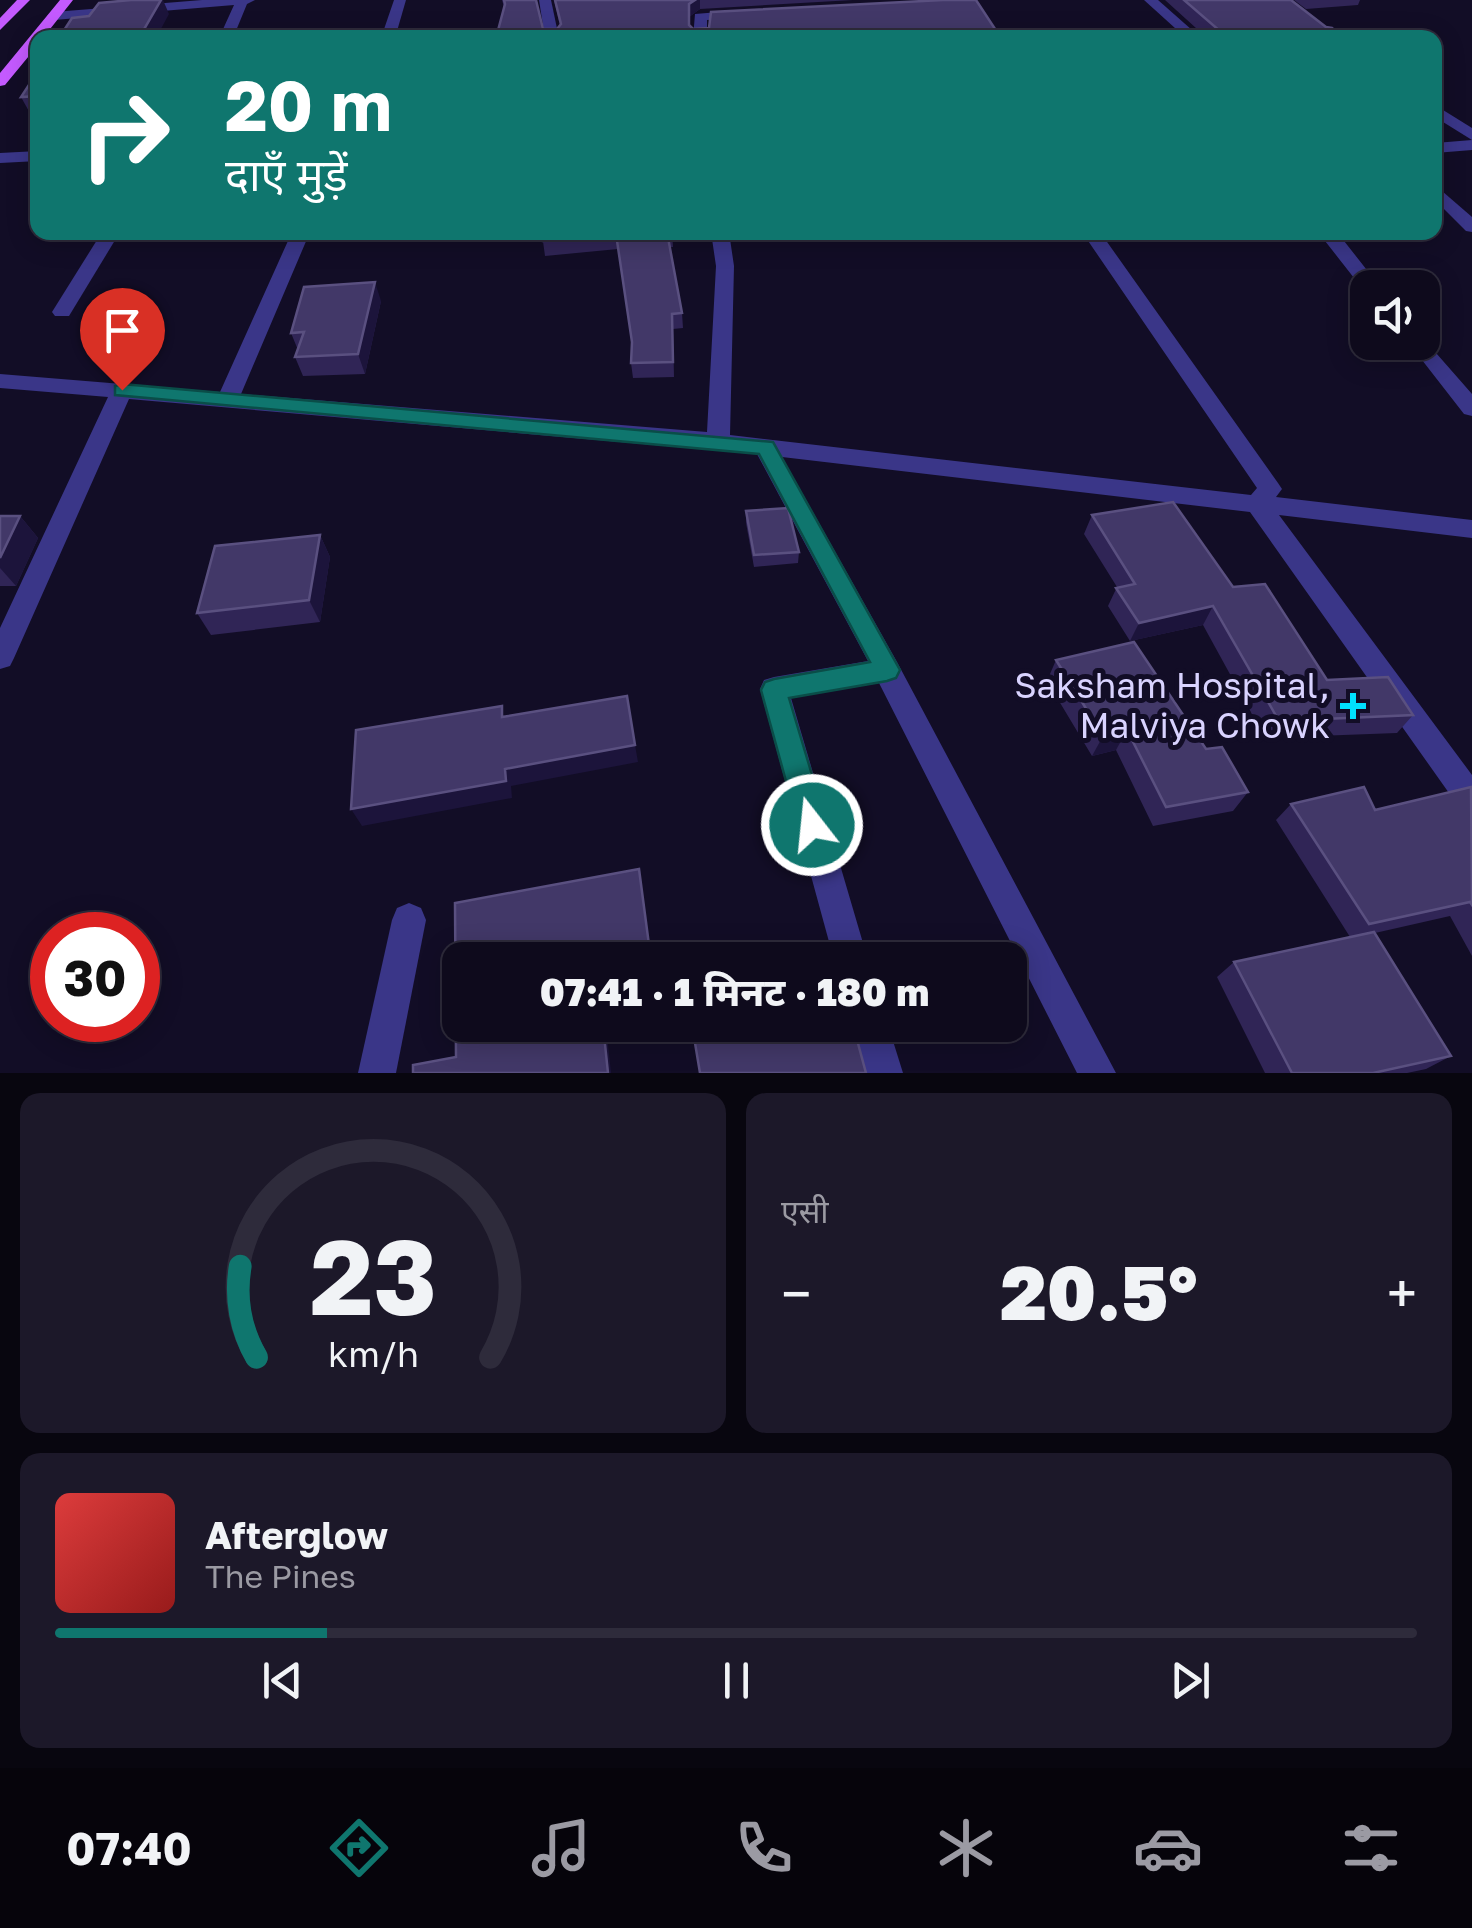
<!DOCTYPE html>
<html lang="hi">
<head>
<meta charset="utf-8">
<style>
  :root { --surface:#0e0a1c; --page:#1c1829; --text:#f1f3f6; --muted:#9b9aa3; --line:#2e2b3b; --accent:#0f766e }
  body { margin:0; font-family:"Golos Text","Noto Sans Devanagari",sans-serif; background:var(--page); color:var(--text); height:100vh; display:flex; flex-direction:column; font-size:38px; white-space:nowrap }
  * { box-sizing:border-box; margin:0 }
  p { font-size:32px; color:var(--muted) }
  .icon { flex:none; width:55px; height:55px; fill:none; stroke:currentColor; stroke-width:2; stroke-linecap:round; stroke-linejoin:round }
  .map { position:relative; height:1073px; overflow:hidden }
  .drawer { display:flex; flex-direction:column; gap:20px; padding:20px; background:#08060f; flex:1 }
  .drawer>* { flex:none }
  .top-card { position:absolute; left:30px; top:30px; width:1412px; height:210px; border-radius:20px; box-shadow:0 5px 25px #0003,0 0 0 2px var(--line); background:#0f766e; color:#fff; overflow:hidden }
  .controls { position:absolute; left:1350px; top:270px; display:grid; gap:20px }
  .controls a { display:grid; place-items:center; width:90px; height:90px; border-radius:20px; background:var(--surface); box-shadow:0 5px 25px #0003,0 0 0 2px var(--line); font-size:50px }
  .speed { position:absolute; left:30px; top:912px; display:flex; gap:20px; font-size:50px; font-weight:700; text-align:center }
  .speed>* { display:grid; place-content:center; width:130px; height:130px; border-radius:50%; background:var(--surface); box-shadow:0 5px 25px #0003,0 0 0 2px var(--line); line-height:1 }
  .speed .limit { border:15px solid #d22; background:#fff; color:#111 }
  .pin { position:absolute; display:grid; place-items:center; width:85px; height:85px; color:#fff; margin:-102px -42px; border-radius:50% 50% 50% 0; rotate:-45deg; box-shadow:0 0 10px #0007 }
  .pin .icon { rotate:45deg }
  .me { position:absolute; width:110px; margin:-55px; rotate:344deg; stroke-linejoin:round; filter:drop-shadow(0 0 8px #0008) }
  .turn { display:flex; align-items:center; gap:35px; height:210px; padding:0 30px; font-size:45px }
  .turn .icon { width:130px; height:130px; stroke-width:2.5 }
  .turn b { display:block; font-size:70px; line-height:85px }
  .big { font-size:75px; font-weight:800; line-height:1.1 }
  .drawer .tile { flex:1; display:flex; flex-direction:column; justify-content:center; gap:15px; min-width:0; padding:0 35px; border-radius:20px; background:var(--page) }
  .drawer .dial { align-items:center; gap:0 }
  .dial svg { height:260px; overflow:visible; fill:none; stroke:var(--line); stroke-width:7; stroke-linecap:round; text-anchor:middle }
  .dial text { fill:var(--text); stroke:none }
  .song { display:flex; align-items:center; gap:30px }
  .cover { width:120px; height:120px; border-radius:15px; background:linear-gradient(135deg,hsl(0 70% 55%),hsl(0 70% 35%)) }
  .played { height:10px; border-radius:5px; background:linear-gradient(90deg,var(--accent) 20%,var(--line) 20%) }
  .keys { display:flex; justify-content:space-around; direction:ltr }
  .heat { display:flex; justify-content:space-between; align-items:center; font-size:55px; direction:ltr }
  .drawer .tiles { flex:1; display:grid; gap:20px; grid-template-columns:1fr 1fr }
  .tile:last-child { grid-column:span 2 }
  .trip { position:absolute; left:442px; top:942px; width:585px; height:100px; border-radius:20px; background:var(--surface); box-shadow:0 5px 25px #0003,0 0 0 2px var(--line); font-weight:800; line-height:100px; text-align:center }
  .tab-bar { display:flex; height:160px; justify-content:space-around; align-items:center; background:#06040b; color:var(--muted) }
  .tab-bar .icon { width:70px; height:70px }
  .tab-bar .selected { color:var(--accent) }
  .tab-bar b { font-size:45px; color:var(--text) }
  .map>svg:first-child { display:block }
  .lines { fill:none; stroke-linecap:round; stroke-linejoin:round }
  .street { fill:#3a3688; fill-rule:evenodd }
  .primary { fill:#c45aff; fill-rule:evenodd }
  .wall { fill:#302556 }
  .shaded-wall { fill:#1c143b }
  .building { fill:#423868; stroke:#5a5080; stroke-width:2.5 }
  .route { fill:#0f766e; stroke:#0a4d48; stroke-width:2.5 }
  .poi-dot { fill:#00e1fe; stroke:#120d26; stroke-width:4 }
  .labels { text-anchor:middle; stroke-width:10; stroke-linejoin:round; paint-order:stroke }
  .poi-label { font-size:35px; fill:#d9d3ff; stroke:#120d26; text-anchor:end }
</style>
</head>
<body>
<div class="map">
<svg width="1472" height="1073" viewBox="0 0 1472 1073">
  <rect width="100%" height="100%" fill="#120d26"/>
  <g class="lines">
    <g class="street">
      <polygon points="202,0 255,0 247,4 233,38 219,38 234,5 54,20 47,16 54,12"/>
      <polygon points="394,0 406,0 395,38 381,38"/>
      <polygon points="539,0 551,0 559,38 545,38"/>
      <polygon points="1144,0 1158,0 1201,38 1186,38"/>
      <polygon points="743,10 748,11 748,17 707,20 707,38 693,38 695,14"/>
      <polygon points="1435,105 1472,128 1472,140 1435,117"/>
      <polygon points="1472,140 1472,150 1435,153 1435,143"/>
      <polygon points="38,151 38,161 0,163 0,153"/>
      <polygon points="1435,185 1472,217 1472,232 1466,231 1435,200"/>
      <polygon points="102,232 120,232 69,316 55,316 52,312"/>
      <polygon points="292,232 310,232 241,394 707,432 716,266 711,232 729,232 734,266 730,435 1251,495 1257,488 1082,232 1100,232 1278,483 1282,489 1276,497 1472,520 1472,538 1279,515 1472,775 1472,814 1461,810 1250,512 782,457 897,662 1116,1073 1077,1073 879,683 791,698 868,960 834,960 760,689 764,680 774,677 868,661 757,454 129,399 14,658 10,666 0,669 0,628 108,397 0,388 0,374 220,392"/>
      <polygon points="1318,232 1337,232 1381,288 1368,288 1365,292"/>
      <polygon points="1422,337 1472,394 1472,416 1464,414 1408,342 1422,342"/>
      <polygon points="409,903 421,908 426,920 396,1073 358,1073 392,920 397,908"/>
      <polygon points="852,1025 888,1025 903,1073 865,1073"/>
    </g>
    <g class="primary">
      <polygon points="17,0 30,0 0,30 0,18"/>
      <polygon points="60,0 73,0 43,38 38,38 38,45 5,85 0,86 0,73"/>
    </g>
  </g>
  <g class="wall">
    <polygon points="502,0 536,0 543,29 557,29 560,26 554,0 853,0 700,9 689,17 689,25 693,29 1001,38 496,38 504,7"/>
    <polygon points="1165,0 1291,0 1326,27 1343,38 1207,38"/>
    <polygon points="1294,0 1360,0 1358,5 1306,9"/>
    <polygon points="38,71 38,115 31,115 21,97"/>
    <polygon points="528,232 672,232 673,247 669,247 682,313 683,328 673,329 674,377 633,378 631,363 632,346 618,249 545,256 542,234 529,235"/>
    <polygon points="381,301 365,374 303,376 295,357 298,350 291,333"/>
    <polygon points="746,511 799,552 798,563 754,567 746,523"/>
    <polygon points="1092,515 1233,587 1327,680 1413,715 1397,733 1265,738 1203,625 1130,641 1108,606 1117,587 1084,534"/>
    <polygon points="0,516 20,516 38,538 16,586 0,586"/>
    <polygon points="320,535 330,557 320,622 211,635 197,613"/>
    <polygon points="1056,660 1206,749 1248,792 1233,811 1153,826 1116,750 1092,756 1047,681"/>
    <polygon points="1472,788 1472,956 1450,916 1375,933 1451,1056 1426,1069 1407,1073 1265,1073 1217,977 1234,962 1350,937 1276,820 1291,804 1375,810"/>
  </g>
  <g class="shaded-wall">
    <polygon points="161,0 163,0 169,14 156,38 139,38"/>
    <polygon points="695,0 700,0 700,9 689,17 689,4"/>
    <polygon points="375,282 381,301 365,374 358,354"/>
    <polygon points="20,516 38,538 16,586 0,568 0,558"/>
    <polygon points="320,535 330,557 320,622 309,600"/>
    <polygon points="1213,606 1203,625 1130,641 1139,623"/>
    <polygon points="1127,730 1116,750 1092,756 1103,736"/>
    <polygon points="635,745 638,762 511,786 512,798 362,826 351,809 505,769"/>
    <polygon points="603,1025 606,1025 611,1073 608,1073"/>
  </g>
  <g class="building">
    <polygon points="131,0 161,0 139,38 59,38 72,18 89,16 99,3"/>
    <polygon points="504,0 536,0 543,29 557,29 561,24 555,0 695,0 689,4 689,25 693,29 709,28 711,12 943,0 976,0 1001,38 496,38 505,4"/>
    <polygon points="1184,0 1291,0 1326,27 1332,28 1343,38 1228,38"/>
    <polygon points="38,71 38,96 21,97"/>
    <polygon points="542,232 667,232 682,313 672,314 673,362 631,363 632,342 616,234 543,241"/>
    <polygon points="375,282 358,354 295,357 304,332 291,333 304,287"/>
    <polygon points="1173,502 1233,587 1265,584 1327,680 1388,677 1413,715 1279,721 1213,606 1139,623 1116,588 1135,584 1092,515"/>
    <polygon points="788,508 799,552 754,555 746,511"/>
    <polygon points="0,516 20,516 0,558"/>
    <polygon points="320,535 309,600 197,613 215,546"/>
    <polygon points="1134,642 1206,749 1222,747 1248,792 1166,807 1127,730 1103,736 1056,660"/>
    <polygon points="627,696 635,745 505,769 506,781 351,809 356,730 502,706 502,717"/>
    <polygon points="1364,787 1375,810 1471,787 1472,905 1470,902 1369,924 1291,804"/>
    <polygon points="639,869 651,960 460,960 460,1025 603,1025 608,1073 413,1073 413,1065 456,1057 455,903"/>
    <polygon points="1374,932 1451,1056 1373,1073 1292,1073 1234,962"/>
    <polygon points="692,1025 853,1025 866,1073 700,1073"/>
  </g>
  <polygon class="route" points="122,384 773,442 900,670 896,678 887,681 789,698 827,825 823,834 812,838 802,834 798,825 761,690 765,682 774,679 870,662 759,454 115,395 115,386"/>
  <path class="poi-dot" d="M1348 691h10v10h10v10h-10v10h-10v-10h-10v-10h10z"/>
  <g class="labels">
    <g class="poi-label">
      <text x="1330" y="698">Saksham Hospital,<tspan x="1330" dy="40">Malviya Chowk</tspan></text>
    </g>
  </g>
</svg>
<div class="controls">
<a><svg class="icon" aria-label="sound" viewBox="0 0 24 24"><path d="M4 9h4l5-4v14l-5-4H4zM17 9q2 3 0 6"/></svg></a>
</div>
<div class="speed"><div class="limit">30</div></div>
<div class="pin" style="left:122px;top:390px;background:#d93025"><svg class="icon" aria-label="arrive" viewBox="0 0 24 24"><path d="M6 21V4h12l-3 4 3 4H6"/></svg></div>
<svg class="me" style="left:812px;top:825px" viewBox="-20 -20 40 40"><circle r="17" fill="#0f766e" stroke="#fff" stroke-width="3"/><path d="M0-11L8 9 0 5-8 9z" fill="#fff"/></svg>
<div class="trip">07:41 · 1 मिनट · 180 m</div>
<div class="top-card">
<div class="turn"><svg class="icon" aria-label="right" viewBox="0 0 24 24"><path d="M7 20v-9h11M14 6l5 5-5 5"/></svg><div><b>20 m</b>दाएँ मुड़ें</div></div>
</div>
</div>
<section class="drawer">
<div class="tiles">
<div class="tile dial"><svg viewBox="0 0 100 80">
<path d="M14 69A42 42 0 1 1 86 69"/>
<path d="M14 69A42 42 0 0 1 9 41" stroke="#0f766e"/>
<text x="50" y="56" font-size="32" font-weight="700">23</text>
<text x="50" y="72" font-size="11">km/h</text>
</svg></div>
<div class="tile"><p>एसी</p>
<div class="heat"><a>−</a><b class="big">20.5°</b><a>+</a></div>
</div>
<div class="tile">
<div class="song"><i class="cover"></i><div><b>Afterglow</b><p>The Pines</p></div></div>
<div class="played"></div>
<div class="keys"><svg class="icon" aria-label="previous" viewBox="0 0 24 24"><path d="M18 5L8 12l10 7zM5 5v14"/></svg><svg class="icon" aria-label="pause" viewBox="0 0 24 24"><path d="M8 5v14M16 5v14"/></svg><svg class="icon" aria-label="next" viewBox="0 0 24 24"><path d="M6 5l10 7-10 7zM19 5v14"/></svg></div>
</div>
</div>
</section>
<nav class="tab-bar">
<b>07:40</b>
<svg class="icon selected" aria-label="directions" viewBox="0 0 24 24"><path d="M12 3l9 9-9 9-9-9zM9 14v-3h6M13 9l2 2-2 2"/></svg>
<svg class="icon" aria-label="music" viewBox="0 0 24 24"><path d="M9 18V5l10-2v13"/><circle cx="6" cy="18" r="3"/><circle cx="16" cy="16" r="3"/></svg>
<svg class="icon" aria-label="phone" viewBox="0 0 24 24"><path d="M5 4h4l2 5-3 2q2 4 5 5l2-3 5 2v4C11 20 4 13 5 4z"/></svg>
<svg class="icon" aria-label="climate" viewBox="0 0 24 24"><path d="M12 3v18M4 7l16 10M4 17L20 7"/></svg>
<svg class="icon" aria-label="car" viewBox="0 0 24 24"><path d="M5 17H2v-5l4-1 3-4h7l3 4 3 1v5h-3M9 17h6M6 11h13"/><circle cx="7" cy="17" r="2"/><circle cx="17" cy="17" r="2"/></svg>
<svg class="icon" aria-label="filters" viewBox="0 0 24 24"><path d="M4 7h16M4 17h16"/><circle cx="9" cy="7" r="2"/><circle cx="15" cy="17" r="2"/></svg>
</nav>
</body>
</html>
